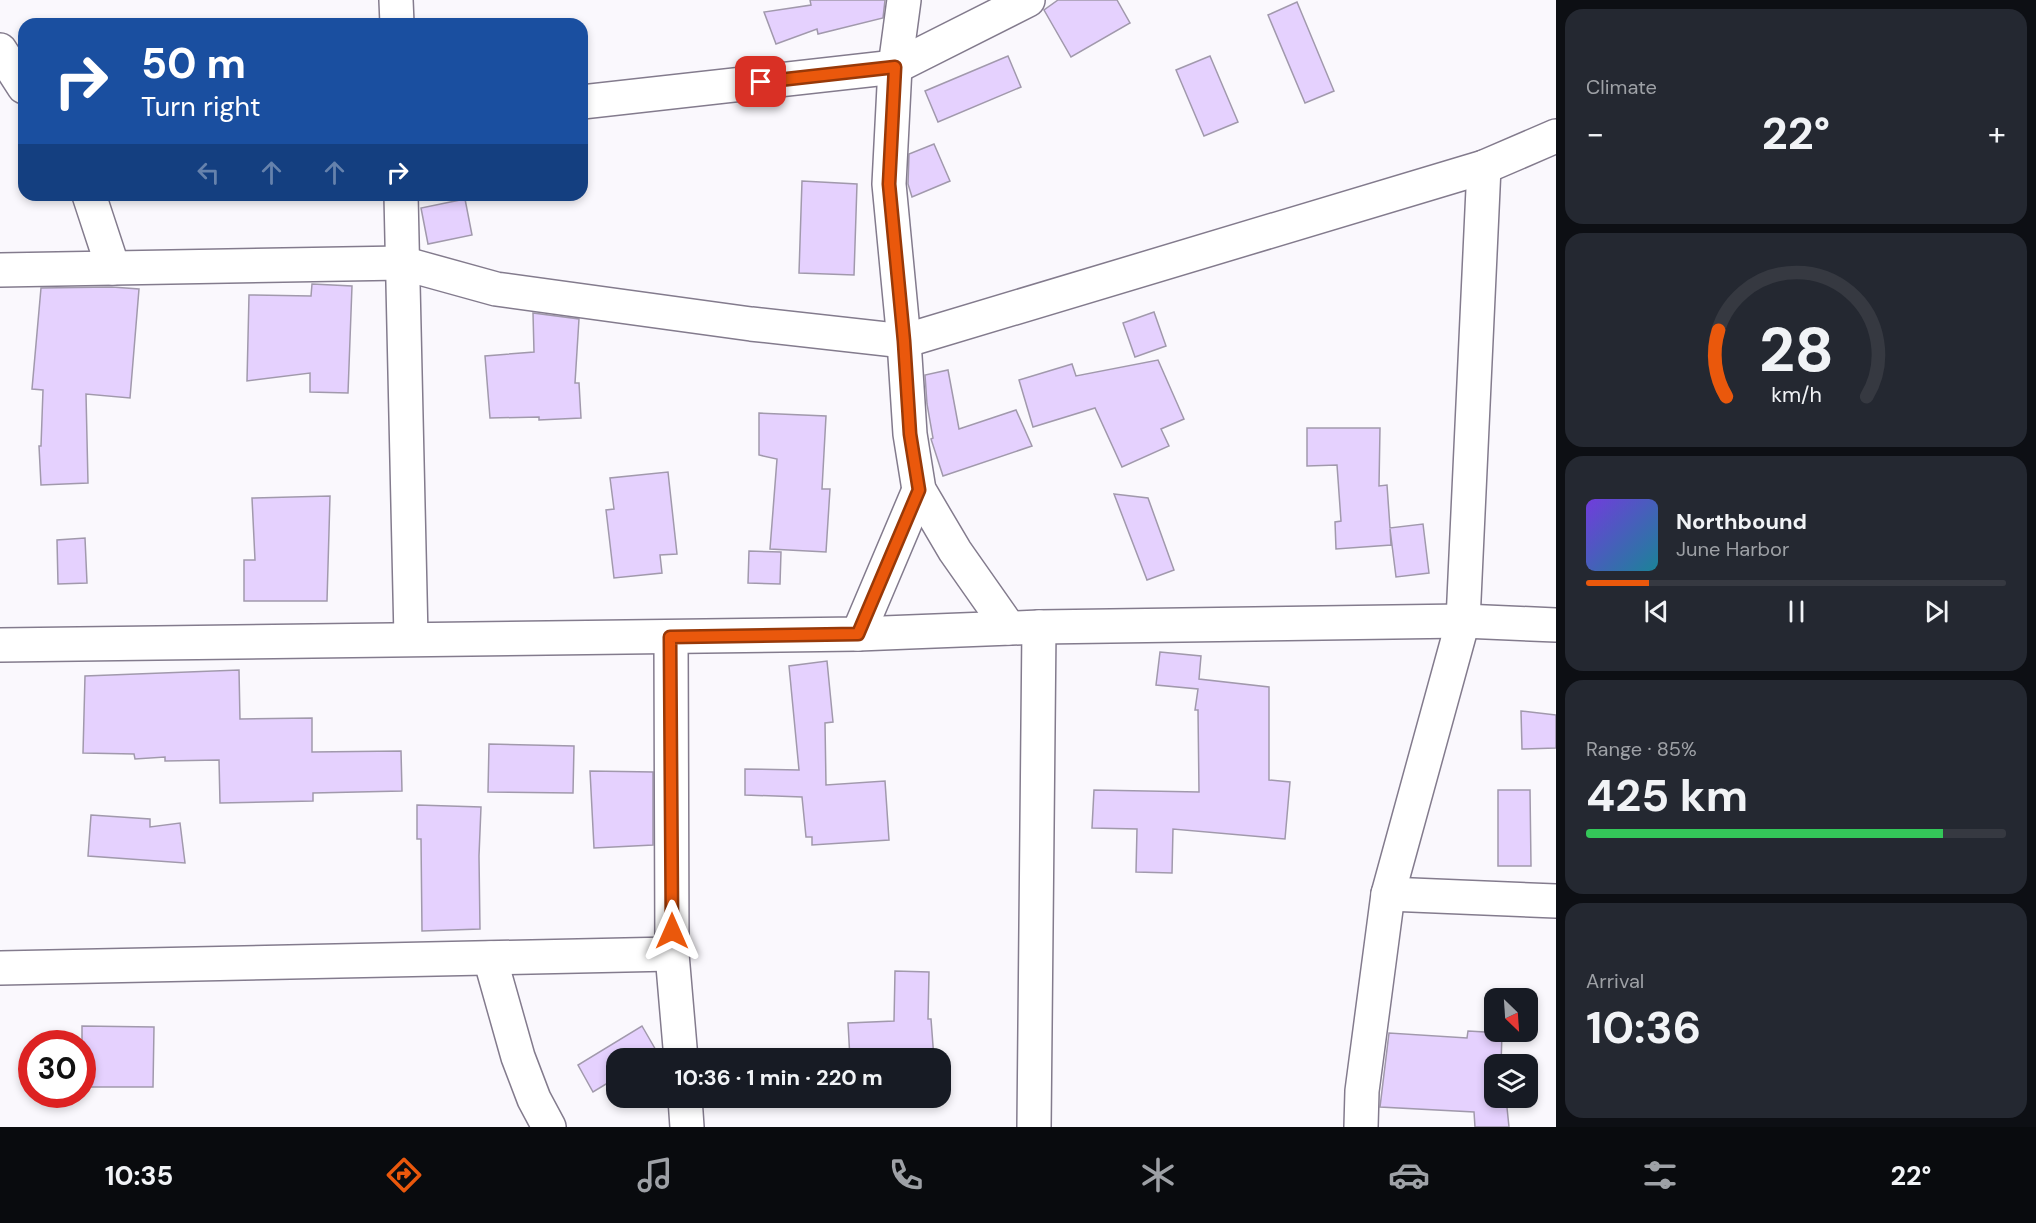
<!DOCTYPE html>
<html lang="en">
<head>
<meta charset="utf-8">
<style>
  :root { --surface:#171b24; --page:#242831; --text:#f1f3f6; --muted:#9ea1a6; --line:#363941; --accent:#ea580c }
  body { margin:0; font-family:"DM Sans",sans-serif; background:var(--page); color:var(--text); height:100vh; display:flex; flex-direction:column; font-size:22px; white-space:nowrap }
  * { box-sizing:border-box; margin:0 }
  p { font-size:20px; color:var(--muted) }
  .icon { flex:none; width:33px; height:33px; fill:none; stroke:currentColor; stroke-width:2; stroke-linecap:round; stroke-linejoin:round }
  .map { position:relative; flex:1; overflow:hidden }
  .panel { display:flex; flex-direction:column; gap:9px; padding:9px; background:#0d0f14; width:480px }
  .panel>* { flex:none }
  .banner { position:absolute; left:18px; top:18px; width:570px; height:183px; border-radius:18px; box-shadow:0 3px 9px #0003; background:#1a4fa0; color:#fff; overflow:hidden }
  .needle { width:39px; rotate:155deg }
  .controls { position:absolute; left:1484px; top:988px; display:grid; gap:12px }
  .controls a { display:grid; place-items:center; width:54px; height:54px; border-radius:12px; background:var(--surface); box-shadow:0 3px 9px #0003; font-size:30px }
  .speed { position:absolute; left:18px; top:1030px; display:flex; gap:12px; font-size:30px; font-weight:700; text-align:center }
  .speed>* { display:grid; place-content:center; width:78px; height:78px; border-radius:50%; background:var(--surface); box-shadow:0 3px 9px #0003; line-height:1 }
  .speed .limit { border:9px solid #d22; background:#fff; color:#111 }
  .pin { position:absolute; display:grid; place-items:center; width:51px; height:51px; color:#fff; margin:-26px; border-radius:12px; box-shadow:0 3px 9px #0006 }
  .me { position:absolute; width:66px; margin:-33px; rotate:0deg; stroke-linejoin:round; filter:drop-shadow(0 0 4px #0008) }
  .turn { display:flex; align-items:center; gap:21px; height:126px; padding:0 24px; font-size:27px }
  .turn .icon { width:78px; height:78px; stroke-width:2.5 }
  .turn b { display:block; font-size:42px; line-height:51px }
  .lanes { display:flex; align-items:center; height:57px; padding:0 24px; background:#0003; justify-content:center; gap:30px; direction:ltr }
  .lanes .off { opacity:.35 }
  .big { font-size:45px; font-weight:700; line-height:1.1 }
  .panel .widget { flex:1; display:flex; flex-direction:column; justify-content:center; gap:9px; min-width:0; padding:0 21px; border-radius:18px; background:var(--page) }
  .panel .dial { align-items:center; gap:0 }
  .dial svg { height:156px; overflow:visible; fill:none; stroke:var(--line); stroke-width:7; stroke-linecap:round; text-anchor:middle }
  .dial text { fill:var(--text); stroke:none }
  .song { display:flex; align-items:center; gap:18px }
  .cover { width:72px; height:72px; border-radius:9px; background:linear-gradient(135deg,hsl(260 70% 55%),hsl(190 70% 35%)) }
  .played { height:6px; border-radius:3px; background:linear-gradient(90deg,var(--accent) 15%,var(--line) 15%) }
  .keys { display:flex; justify-content:space-around; direction:ltr }
  .heat { display:flex; justify-content:space-between; align-items:center; font-size:33px; direction:ltr }
  .charge { height:9px; border-radius:4px; background:linear-gradient(90deg,#34c759 85%,var(--line) 0) }
  .trip { position:absolute; left:606px; top:1048px; width:345px; height:60px; border-radius:18px; background:var(--surface); box-shadow:0 3px 9px #0003; font-weight:700; line-height:60px; text-align:center }
  .tab-bar { display:flex; height:96px; justify-content:space-around; align-items:center; background:#090b0e; color:var(--muted) }
  .tab-bar .icon { width:42px; height:42px }
  .tab-bar .active { color:var(--accent) }
  .tab-bar b { font-size:27px; color:var(--text) }
  main { display:flex; flex:1; min-height:0 }
  .map>svg:first-child { display:block }
  .building { fill:#e5d1fe; stroke:#a199ac; stroke-width:1.5 }
  .lines { fill:none; stroke-linecap:round; stroke-linejoin:round }
  .minor-casing { stroke:#837b8d; stroke-width:36 }
  .minor { stroke:#fff; stroke-width:33 }
  .route-casing { stroke:#983908; stroke-width:15 }
  .route { stroke:#ea580c; stroke-width:10 }
</style>
</head>
<body>
<main>
<div class="map">
<svg width="1556" height="1127" viewBox="0 0 1556 1127">
  <rect width="100%" height="100%" fill="#faf8fd"/>
  <g class="building">
    <polygon points="810,0 885,0 883,18 818,34 817,29 776,44 764,12 811,5"/>
    <polygon points="1058,0 1117,0 1130,23 1071,57 1044,10"/>
    <polygon points="1297,2 1334,91 1305,103 1268,15"/>
    <polygon points="1008,56 1021,87 938,122 925,91"/>
    <polygon points="1210,56 1238,122 1204,136 1176,70"/>
    <polygon points="934,144 950,181 912,197 908,184 909,154"/>
    <polygon points="802,181 857,184 854,275 799,273"/>
    <polygon points="465,199 472,235 428,244 421,208"/>
    <polygon points="312,284 352,286 348,393 310,392 310,373 247,381 249,295 311,296"/>
    <polygon points="112,287 139,289 130,398 86,394 88,483 41,485 39,446 41,446 43,390 32,389 41,288"/>
    <polygon points="1154,312 1166,346 1135,357 1123,323"/>
    <polygon points="533,313 579,319 575,383 579,383 581,418 539,420 539,417 490,418 485,356 534,352"/>
    <polygon points="1158,360 1184,419 1161,429 1169,446 1122,467 1095,408 1033,427 1019,380 1072,364 1076,376"/>
    <polygon points="948,370 959,429 1016,410 1032,446 943,476 931,439 933,438 927,404 925,375"/>
    <polygon points="759,413 826,416 822,489 830,489 826,552 770,549 777,459 759,455"/>
    <polygon points="1307,428 1380,428 1379,486 1387,485 1390,528 1423,524 1429,573 1396,577 1390,529 1391,545 1336,549 1335,522 1341,521 1337,465 1307,466"/>
    <polygon points="668,472 677,554 660,555 662,573 614,578 606,510 614,509 610,478"/>
    <polygon points="1114,494 1148,498 1174,570 1147,580"/>
    <polygon points="330,496 327,601 244,601 244,560 255,560 252,498"/>
    <polygon points="85,538 87,583 58,584 57,540"/>
    <polygon points="749,551 781,552 780,584 748,583"/>
    <polygon points="1160,652 1201,656 1199,679 1269,687 1269,780 1290,782 1285,839 1173,829 1172,873 1136,872 1137,829 1092,828 1094,790 1199,792 1198,710 1195,710 1198,689 1156,685"/>
    <polygon points="827,661 833,722 825,723 826,785 885,781 889,840 812,845 812,837 806,837 802,797 745,795 745,769 799,770 789,666"/>
    <polygon points="239,670 240,719 312,718 312,752 401,751 402,791 313,793 313,801 220,803 219,760 165,761 165,757 135,759 134,754 83,753 85,676"/>
    <polygon points="1521,711 1556,715 1556,748 1522,749"/>
    <polygon points="489,744 574,746 573,793 488,792"/>
    <polygon points="590,771 653,772 653,845 594,848"/>
    <polygon points="1498,790 1530,790 1531,866 1498,866"/>
    <polygon points="417,805 481,807 479,856 480,929 422,931 421,839 417,839"/>
    <polygon points="91,815 150,819 150,827 180,823 185,863 88,856"/>
    <polygon points="895,971 929,972 928,1019 931,1019 934,1059 850,1059 848,1023 894,1021"/>
    <polygon points="82,1026 154,1027 153,1087 82,1087"/>
    <polygon points="642,1026 661,1059 616,1059 616,1078 593,1092 578,1065"/>
    <polygon points="1468,1031 1502,1033 1501,1065 1494,1065 1494,1098 1506,1098 1509,1127 1475,1127 1474,1112 1380,1107 1389,1033 1467,1038"/>
  </g>
  <g class="lines">
    <defs>
      <g id="minor">
        <polyline points="396,0 397,24"/>
        <polyline points="904,0 895,67 889,184 904,341 910,434 919,490 955,551 1009,628"/>
        <polyline points="0,50 24,87"/>
        <polyline points="582,102 895,67 1028,0"/>
        <polyline points="89,195 113,268"/>
        <polyline points="401,195 411,638"/>
        <polyline points="0,270 402,263 496,289 751,324 904,341 1484,167 1556,136"/>
        <polyline points="858,634 919,490"/>
        <polyline points="671,637 672,954 681,1059"/>
        <polyline points="0,645 858,634 1039,627 1463,621 1556,625"/>
        <polyline points="1388,894 1556,901"/>
        <polyline points="490,958 518,1057 534,1099 549,1127"/>
        <polyline points="0,968 672,954"/>
        <polyline points="685,1098 687,1127"/>
        <polyline points="1034,1127 1039,627"/>
        <polyline points="1361,1127 1362,1091 1388,894 1463,621 1484,167"/>
      </g>
    </defs>
    <use href="#minor" class="minor-casing"/>
    <use href="#minor" class="minor"/>
  </g>
  <g class="lines">
    <defs>
      <polyline id="route" points="672,931 670,637 858,634 919,490 910,434 904,341 889,184 895,67 761,82"/>
    </defs>
    <use href="#route" class="route-casing"/>
    <use href="#route" class="route"/>
  </g>
</svg>
<div class="controls">
<a><svg class="needle" viewBox="-14 -14 28 28"><path d="M0-13l5 13h-10z" fill="#e53935"/><path d="M0 13l5-13h-10z" fill="#9ea1a6"/></svg></a>
<a><svg class="icon" aria-label="layers" viewBox="0 0 24 24"><path d="M12 4l9 5-9 5-9-5zM3 14l9 5 9-5"/></svg></a>
</div>
<div class="speed"><div class="limit">30</div></div>
<div class="pin" style="left:761px;top:82px;background:#d93025"><svg class="icon" aria-label="arrive" viewBox="0 0 24 24"><path d="M6 21V4h12l-3 4 3 4H6"/></svg></div>
<svg class="me" style="left:672px;top:931px" viewBox="-20 -20 40 40"><path d="M0-17L14 15 0 8-14 15z" fill="#ea580c" stroke="#fff" stroke-width="4"/></svg>
<div class="trip">10:36 · 1 min · 220 m</div>
<div class="banner">
<div class="turn"><svg class="icon" aria-label="right" viewBox="0 0 24 24"><path d="M7 20v-9h11M14 6l5 5-5 5"/></svg><div><b>50 m</b>Turn right</div></div>
<div class="lanes"><svg class="icon off" aria-label="left" viewBox="0 0 24 24"><path d="M17 20v-9H6M10 6l-5 5 5 5"/></svg><svg class="icon off" aria-label="ahead" viewBox="0 0 24 24"><path d="M12 20V5M6 11l6-6 6 6"/></svg><svg class="icon off" aria-label="ahead" viewBox="0 0 24 24"><path d="M12 20V5M6 11l6-6 6 6"/></svg><svg class="icon" aria-label="right" viewBox="0 0 24 24"><path d="M7 20v-9h11M14 6l5 5-5 5"/></svg></div>
</div>
</div>
<section class="panel">
<div class="widget"><p>Climate</p>
<div class="heat"><a>−</a><b class="big">22°</b><a>+</a></div>
</div>
<div class="widget dial"><svg viewBox="0 0 100 80">
<path d="M14 69A42 42 0 1 1 86 69"/>
<path d="M14 69A42 42 0 0 1 10 35" stroke="#ea580c"/>
<text x="50" y="56" font-size="32" font-weight="700">28</text>
<text x="50" y="72" font-size="11">km/h</text>
</svg></div>
<div class="widget">
<div class="song"><i class="cover"></i><div><b>Northbound</b><p>June Harbor</p></div></div>
<div class="played"></div>
<div class="keys"><svg class="icon" aria-label="previous" viewBox="0 0 24 24"><path d="M18 5L8 12l10 7zM5 5v14"/></svg><svg class="icon" aria-label="pause" viewBox="0 0 24 24"><path d="M8 5v14M16 5v14"/></svg><svg class="icon" aria-label="next" viewBox="0 0 24 24"><path d="M6 5l10 7-10 7zM19 5v14"/></svg></div>
</div>
<div class="widget"><p>Range · 85%</p><b class="big">425 km</b><div class="charge"></div></div>
<div class="widget"><p>Arrival</p><b class="big">10:36</b></div>
</section>
</main>
<nav class="tab-bar">
<b>10:35</b>
<svg class="icon active" aria-label="directions" viewBox="0 0 24 24"><path d="M12 3l9 9-9 9-9-9zM9 14v-3h6M13 9l2 2-2 2"/></svg>
<svg class="icon" aria-label="music" viewBox="0 0 24 24"><path d="M9 18V5l10-2v13"/><circle cx="6" cy="18" r="3"/><circle cx="16" cy="16" r="3"/></svg>
<svg class="icon" aria-label="phone" viewBox="0 0 24 24"><path d="M5 4h4l2 5-3 2q2 4 5 5l2-3 5 2v4C11 20 4 13 5 4z"/></svg>
<svg class="icon" aria-label="climate" viewBox="0 0 24 24"><path d="M12 3v18M4 7l16 10M4 17L20 7"/></svg>
<svg class="icon" aria-label="car" viewBox="0 0 24 24"><path d="M5 17H2v-5l4-1 3-4h7l3 4 3 1v5h-3M9 17h6M6 11h13"/><circle cx="7" cy="17" r="2"/><circle cx="17" cy="17" r="2"/></svg>
<svg class="icon" aria-label="filters" viewBox="0 0 24 24"><path d="M4 7h16M4 17h16"/><circle cx="9" cy="7" r="2"/><circle cx="15" cy="17" r="2"/></svg>
<b>22°</b>
</nav>
</body>
</html>
